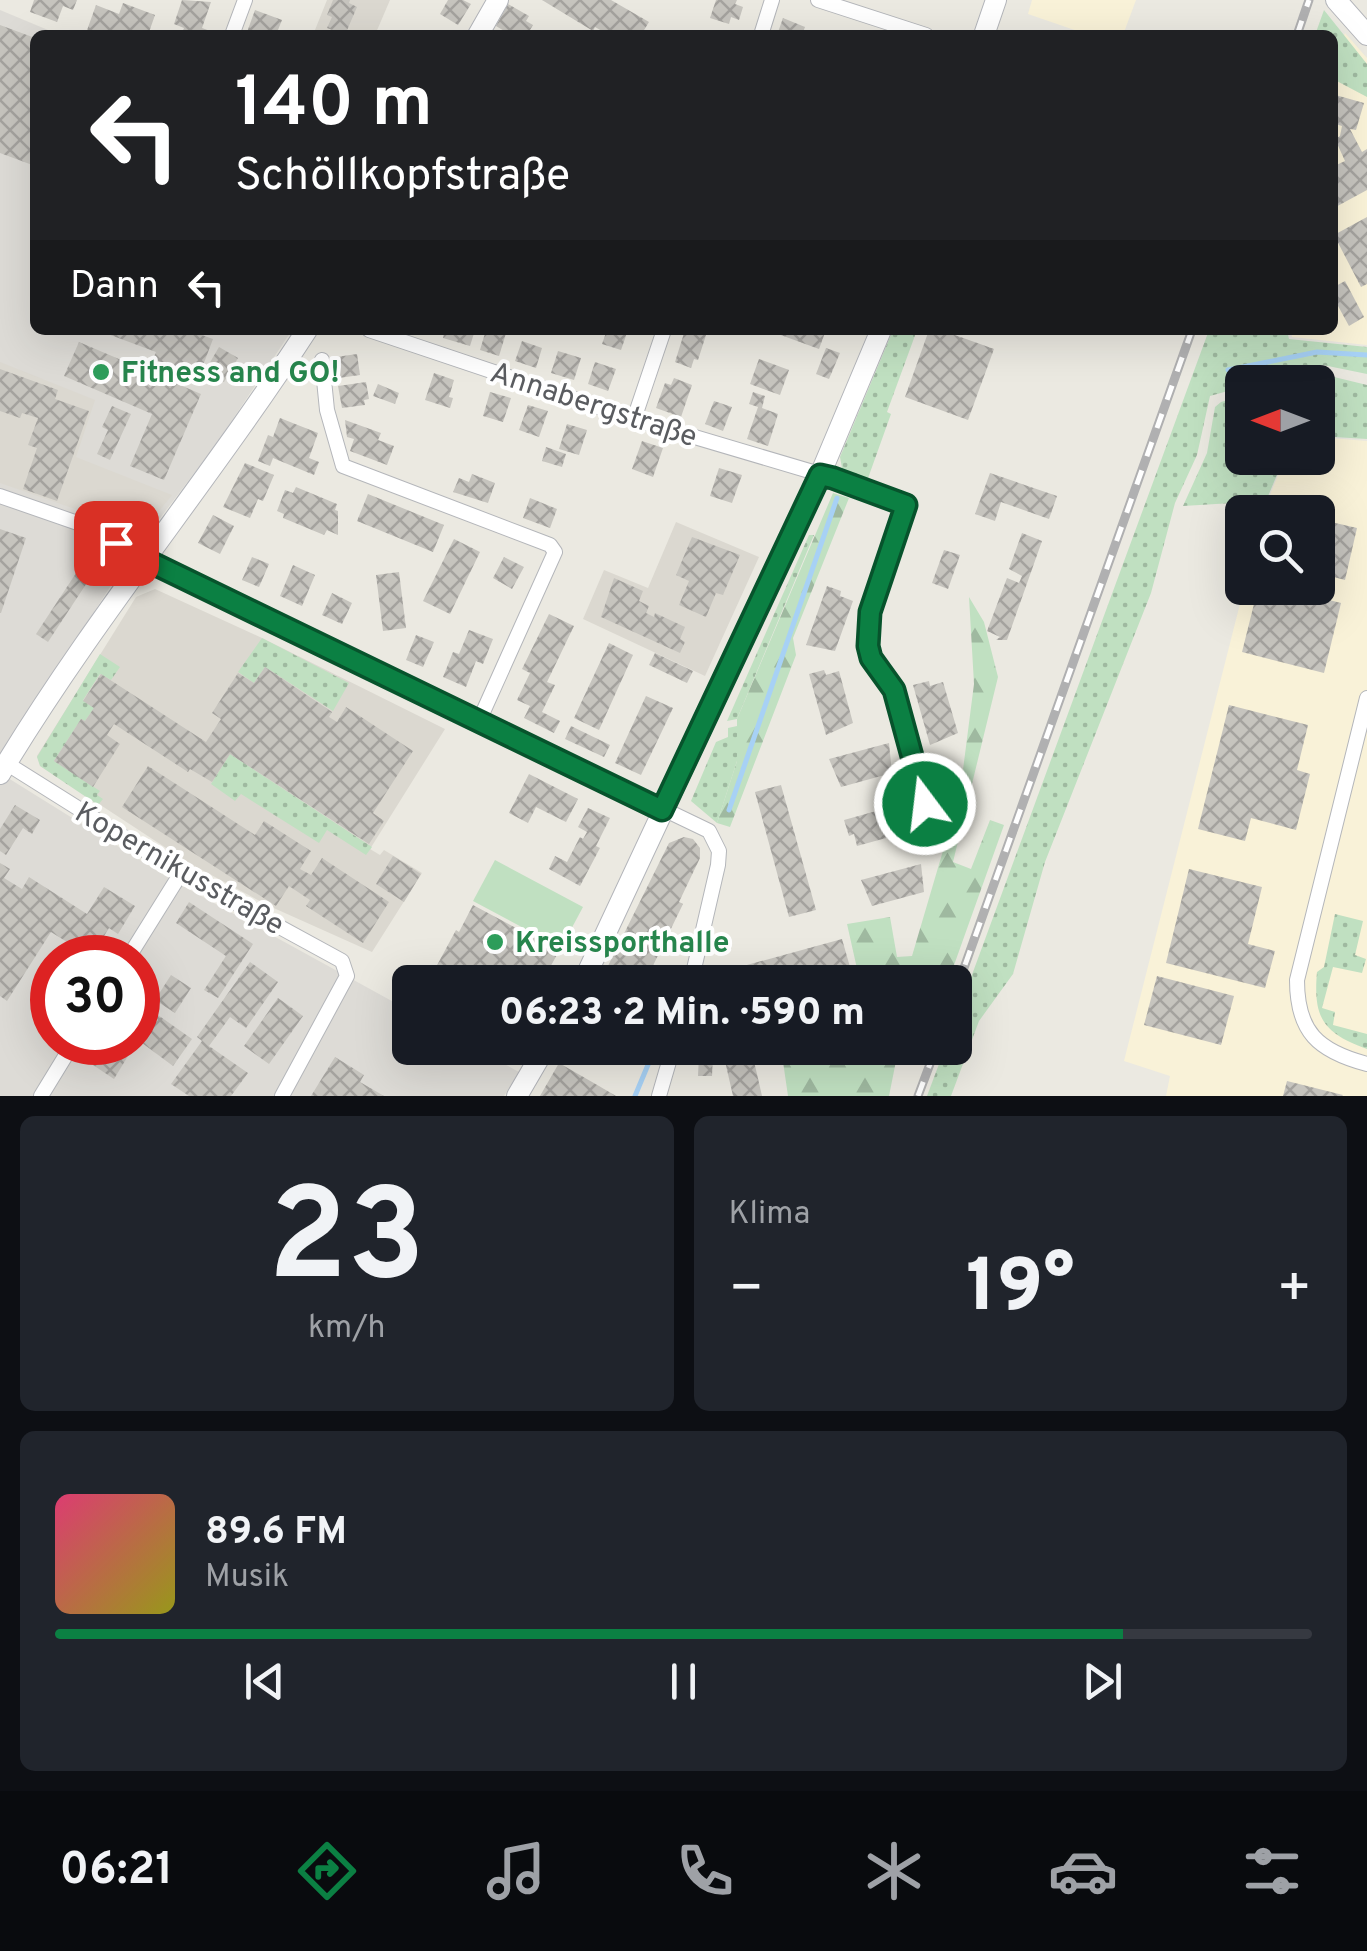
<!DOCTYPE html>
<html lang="de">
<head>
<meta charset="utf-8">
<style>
  :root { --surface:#171b24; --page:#20242c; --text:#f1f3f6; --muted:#9ea1a6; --line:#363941; --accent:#0b8043 }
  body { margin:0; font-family:Overpass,sans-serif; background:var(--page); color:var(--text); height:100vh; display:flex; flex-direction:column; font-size:38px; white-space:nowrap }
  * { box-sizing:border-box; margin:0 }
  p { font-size:32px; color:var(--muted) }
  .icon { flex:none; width:55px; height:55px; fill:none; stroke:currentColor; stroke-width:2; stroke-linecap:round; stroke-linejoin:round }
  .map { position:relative; height:1096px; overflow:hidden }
  .sheet { display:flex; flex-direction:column; gap:20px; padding:20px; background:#0d0f14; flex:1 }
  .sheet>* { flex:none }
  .banner { position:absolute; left:30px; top:30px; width:1308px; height:305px; border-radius:15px; box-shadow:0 10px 40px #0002; background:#202124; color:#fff; overflow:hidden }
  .needle { width:65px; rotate:270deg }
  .fabs { position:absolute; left:1225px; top:365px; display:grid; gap:20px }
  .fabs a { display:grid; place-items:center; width:110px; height:110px; border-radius:15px; background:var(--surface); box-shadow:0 10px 40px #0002; font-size:50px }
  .speed { position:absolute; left:30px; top:935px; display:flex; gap:20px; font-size:50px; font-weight:700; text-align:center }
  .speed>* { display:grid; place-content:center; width:130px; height:130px; border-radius:50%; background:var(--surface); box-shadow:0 10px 40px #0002; line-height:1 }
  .speed .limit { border:15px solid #d22; background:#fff; color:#111 }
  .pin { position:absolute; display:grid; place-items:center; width:85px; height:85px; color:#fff; margin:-42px; border-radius:20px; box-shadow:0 5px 15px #0006 }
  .me { position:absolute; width:110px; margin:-55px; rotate:345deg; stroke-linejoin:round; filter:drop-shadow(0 0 8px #0008) }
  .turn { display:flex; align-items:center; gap:35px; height:210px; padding:0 40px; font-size:45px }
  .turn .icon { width:130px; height:130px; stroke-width:2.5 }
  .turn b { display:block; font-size:70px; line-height:85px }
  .then { display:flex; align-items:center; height:95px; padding:0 40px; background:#0003; gap:20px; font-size:38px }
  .big { font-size:75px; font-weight:800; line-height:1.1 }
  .sheet .tile { flex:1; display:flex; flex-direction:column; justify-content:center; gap:15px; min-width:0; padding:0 35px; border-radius:15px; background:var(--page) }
  .sheet .dial { align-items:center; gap:0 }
  .dial b { font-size:130px; line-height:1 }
  .song { display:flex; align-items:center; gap:30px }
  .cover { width:120px; height:120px; border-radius:15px; background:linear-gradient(135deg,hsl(340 70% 55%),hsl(60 70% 35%)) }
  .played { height:10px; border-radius:5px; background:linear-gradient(90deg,var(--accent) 85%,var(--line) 85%) }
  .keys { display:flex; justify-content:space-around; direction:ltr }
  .heat { display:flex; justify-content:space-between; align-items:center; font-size:55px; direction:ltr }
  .sheet .tiles { flex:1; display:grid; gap:20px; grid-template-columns:1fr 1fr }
  .tile:last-child { grid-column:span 2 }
  .trip { position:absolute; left:392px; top:965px; width:580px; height:100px; border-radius:15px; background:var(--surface); box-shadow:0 10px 40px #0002; font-weight:800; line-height:100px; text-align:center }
  .tabs { display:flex; height:160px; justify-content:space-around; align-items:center; background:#090b0e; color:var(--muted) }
  .tabs .icon { width:70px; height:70px }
  .tabs .on { color:var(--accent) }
  .tabs b { font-size:45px; color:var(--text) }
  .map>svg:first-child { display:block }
  .commercial { fill:#f9f2d8 }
  .industrial { fill:#dddbd6; fill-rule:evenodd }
  .education { fill:#dbd8d0 }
  .grass { fill:url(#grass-dots) }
  .forest { fill:url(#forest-firs) }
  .park { fill:#c0e0c1 }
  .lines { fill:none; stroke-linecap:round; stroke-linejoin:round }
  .stream { stroke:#a7d1f5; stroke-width:5 }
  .building { fill:url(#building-cross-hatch) }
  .street-casing { stroke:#b4b6ba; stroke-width:16 }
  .secondary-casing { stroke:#b3b5ba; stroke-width:22 }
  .street { stroke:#fff; stroke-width:14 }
  .secondary { stroke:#fff; stroke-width:20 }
  .rail-casing { stroke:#b0b0b1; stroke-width:9 }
  .rail { stroke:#fff; stroke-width:5; stroke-dasharray:15; stroke-linecap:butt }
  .route-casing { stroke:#07532c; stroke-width:25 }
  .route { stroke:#0b8043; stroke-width:18 }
  .leisure-dot { fill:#2e9e5b; stroke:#fff; stroke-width:4 }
  .labels { text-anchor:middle; stroke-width:8; stroke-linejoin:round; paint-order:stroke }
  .leisure-label { font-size:30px; font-weight:bold; fill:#27864d; stroke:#fff; text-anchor:start }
  .street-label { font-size:30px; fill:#5a5c60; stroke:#fff }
</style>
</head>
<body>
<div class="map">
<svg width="1367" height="1096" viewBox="0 0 1367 1096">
  <defs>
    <pattern id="grass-dots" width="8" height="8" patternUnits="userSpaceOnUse" patternTransform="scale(2.5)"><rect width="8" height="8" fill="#c0e0c1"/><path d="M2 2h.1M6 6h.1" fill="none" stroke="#9fb9a0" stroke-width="1.8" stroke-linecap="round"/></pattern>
    <pattern id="forest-firs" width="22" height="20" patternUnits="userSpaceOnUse" patternTransform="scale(2.5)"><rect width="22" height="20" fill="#c0e0c1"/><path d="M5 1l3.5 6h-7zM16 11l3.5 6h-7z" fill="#9fb9a0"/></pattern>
    <pattern id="building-cross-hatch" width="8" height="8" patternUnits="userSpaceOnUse" patternTransform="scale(2.5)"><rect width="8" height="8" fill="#c6c4be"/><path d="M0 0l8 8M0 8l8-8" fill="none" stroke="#a4a29e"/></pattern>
  </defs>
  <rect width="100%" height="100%" fill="#ebe9e1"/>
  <g class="commercial">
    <polygon points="1032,0 1136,0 1123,35 1089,35 1028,14"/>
    <polygon points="1345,33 1367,58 1367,345 1292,337 1291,330 1332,330 1332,66"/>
    <polygon points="1318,437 1367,441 1367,1096 1166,1096 1170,1076 1124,1061 1244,588 1318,588 1318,512 1263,512 1285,458 1318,458"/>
  </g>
  <g class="industrial">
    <polygon points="0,10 60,35 35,35 35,330 292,330 217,443 123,567 0,757"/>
    <path d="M 0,773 L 172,880 L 410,1011 L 410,1048 L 475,1048 L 519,1072 L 504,1096 L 0,1096 ZM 52,958 L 138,958 L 138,1042 L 52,1042 Z"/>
  </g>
  <g class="education">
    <polygon points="327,0 390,0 375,35 313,35"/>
    <polygon points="0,362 95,400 76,457 172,495 155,516 144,523 124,526 0,483"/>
    <polygon points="676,522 759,557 705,676 583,619 604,570 648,588"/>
    <polygon points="155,589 262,638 445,729 370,849 380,855 384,850 422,873 372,952 267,905 189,863 41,766 37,756 136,597"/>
  </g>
  <g class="grass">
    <polygon points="1324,10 1367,64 1367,97 1333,79 1332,35 1315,35"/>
    <polygon points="893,330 917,330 887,412 891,414 867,481 842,468 840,457"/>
    <polygon points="1209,330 1287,330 1289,339 1367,347 1367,374 1323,365 1258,382 1242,382 1242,387 1210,396 1197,455 1175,503 1151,593 1045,862 1013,974 979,1021 951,1096 927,1096 945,1048 955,1048 955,1021"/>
    <polygon points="1326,375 1367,385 1367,439 1318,436 1318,382 1297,382"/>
    <polygon points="1242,396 1242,458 1284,458 1266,501 1183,506 1207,453 1215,407 1221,402"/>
    <polygon points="809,535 814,535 737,719 727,721"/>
    <polygon points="262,638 349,683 333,711 265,667 254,683 238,672"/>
    <polygon points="100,654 120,667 111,680 100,674 83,700 94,708 85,721 81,719 54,761 100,791 97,795 103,799 98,805 40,766 37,757"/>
    <polygon points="737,726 737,761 717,823 691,801 716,742 728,737 728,728"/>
    <polygon points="230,754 372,847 366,855 327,830 319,843 241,794 235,801 211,784"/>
    <path d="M 1335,914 L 1363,921 L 1355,955 L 1366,959 L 1362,973 L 1333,967 L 1322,1008 L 1335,1012 L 1333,1025 L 1367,1034 L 1367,1049 C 1323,1033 1313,1018 1317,972 L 1324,967 Z"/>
  </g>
  <g class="forest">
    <polygon points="833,493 849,498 793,638 796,655 730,827 717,823 737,761 737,719"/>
    <polygon points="969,597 984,622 998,677 953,862 971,869 990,820 1004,825 948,982 860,982 847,924 890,917 897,957 912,956 960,793 974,684"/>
    <polygon points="781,1048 924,1048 897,1056 889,1096 788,1096"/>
  </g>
  <polygon class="park" points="495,860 583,907 561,948 473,901"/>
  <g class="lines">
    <g class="stream">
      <polyline points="1228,370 1317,352 1367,355"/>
      <polyline points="729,810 837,498"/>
      <polyline points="635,1096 655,1048"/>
    </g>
  </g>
  <g class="building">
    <polygon points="34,0 77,0 73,10 63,6 57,22 30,12"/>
    <polygon points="182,0 211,2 202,28 213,32 212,35 181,35 184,28 174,24"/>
    <polygon points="333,0 350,0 349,3 357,7 345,35 327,28 332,17 327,15"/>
    <polygon points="448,0 463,0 471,4 458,25 440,14"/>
    <polygon points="542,0 611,0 649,22 641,35 609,35 595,27 593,31"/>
    <polygon points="716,0 737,0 735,4 743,7 739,20 731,17 729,24 710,18"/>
    <polygon points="123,3 155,15 148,35 86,33 96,5 119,14"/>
    <polygon points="508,4 529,16 526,21 533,25 527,35 511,35 496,26"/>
    <polygon points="255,10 282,20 276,35 246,35"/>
    <polygon points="783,18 805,27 802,35 777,35"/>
    <polygon points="0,25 35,38 35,166 0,153"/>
    <polygon points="1332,94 1364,103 1356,130 1350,129 1362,152 1367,149 1367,190 1332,209 1332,167 1345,161 1335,139 1340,136 1342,126 1332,123"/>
    <polygon points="1367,217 1367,284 1361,287 1334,235"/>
    <polygon points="1345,281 1364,317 1349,326 1332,295 1332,288"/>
    <polygon points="97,330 188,330 213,339 199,376 153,359 156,352"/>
    <polygon points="445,330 475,330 470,346 443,338"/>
    <polygon points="486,330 507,330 499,356 480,350"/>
    <polygon points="607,330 628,330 621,350 602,344"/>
    <polygon points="685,330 707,332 698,360 694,359 691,368 675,362"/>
    <polygon points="767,330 826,330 819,349"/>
    <polygon points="929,330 941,330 994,349 968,420 905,397"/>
    <polygon points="522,341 542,348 536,368 515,361"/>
    <polygon points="79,342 201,394 164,480 130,466 152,414 64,376"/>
    <polygon points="219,347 238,358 224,382 205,371"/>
    <polygon points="826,348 840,353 829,379 816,374"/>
    <polygon points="558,351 581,358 574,380 551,373"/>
    <polygon points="357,354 360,375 339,378 336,357"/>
    <polygon points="759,359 789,370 780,395 750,384"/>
    <polygon points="595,362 616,369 608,391 588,384"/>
    <polygon points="0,369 58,390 55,399 89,411 57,501 23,489 37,448 28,445 38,418 22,413 20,418 0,411"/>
    <polygon points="434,373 454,380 449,397 453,398 450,408 425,400"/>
    <polygon points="674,378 692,385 681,417 656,408 665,383 671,385"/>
    <polygon points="366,382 369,399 364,400 365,405 342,408 338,386"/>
    <polygon points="378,384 399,393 395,404 373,396"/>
    <polygon points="490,392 511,398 503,422 483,416"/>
    <polygon points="753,392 765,396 762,408 778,414 768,446 747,439 758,407 749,404"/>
    <polygon points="714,401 732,407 723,431 705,424"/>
    <polygon points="528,405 548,411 539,437 519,430"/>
    <polygon points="112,406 131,414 110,460 97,454 108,430 102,427"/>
    <polygon points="280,418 318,433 309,458 319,462 314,475 273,458 270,466 258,461 268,435 273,437"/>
    <polygon points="345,420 381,433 378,440 394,446 387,465 350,451 354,439 347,437"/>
    <polygon points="567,424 587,430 579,455 559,449"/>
    <polygon points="642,441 663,448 653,477 632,469"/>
    <polygon points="546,447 566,454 562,467 542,461"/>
    <polygon points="245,463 274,475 263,501 258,499 250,518 223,507"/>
    <polygon points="719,468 742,475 732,503 710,496"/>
    <polygon points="990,473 1057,496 1049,519 1001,502 995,521 975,514"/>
    <polygon points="472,474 495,483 488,503 453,492 459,478 469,482"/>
    <polygon points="296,487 337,504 335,510 338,511 338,535 327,530 324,535 283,518 284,514 277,511 285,490 293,493"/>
    <polygon points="368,494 444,525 433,552 357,521"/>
    <polygon points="530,498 557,509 550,528 523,518"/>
    <polygon points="213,515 234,526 220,554 198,543"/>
    <polygon points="1318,519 1357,528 1345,580 1318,573"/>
    <polygon points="0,529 26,538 1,613 0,613"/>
    <polygon points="1022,533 1042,541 1007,640 996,640 1000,637 987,631 1007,578 1019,583 1022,576 1009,569"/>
    <polygon points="692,537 740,555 723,595 716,593 706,617 679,605 689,581 676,575"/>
    <polygon points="454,539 480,552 450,614 423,601"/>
    <polygon points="944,550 960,555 948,589 932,583"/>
    <polygon points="252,557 269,564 259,587 242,580"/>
    <polygon points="504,557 524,567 512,589 493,578"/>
    <polygon points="84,561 96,569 48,642 36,634"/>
    <polygon points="293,565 315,575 302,606 280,596"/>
    <polygon points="399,572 406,628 383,631 376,575"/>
    <polygon points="614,578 643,591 639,601 649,606 646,613 654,617 655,613 685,627 680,639 685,642 680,653 601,617"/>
    <polygon points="827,586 841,591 840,596 853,601 835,651 806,645"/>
    <polygon points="1258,588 1281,588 1341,603 1324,673 1242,652"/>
    <polygon points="332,593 352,603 342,624 322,615"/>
    <polygon points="549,614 574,626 547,682 555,685 542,712 560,721 554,733 524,718 530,706 517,700 530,673 522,669"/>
    <polygon points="469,630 493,639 483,664 476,661 466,687 443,677 453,652 459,654"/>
    <polygon points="416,635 434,642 423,667 406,660"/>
    <polygon points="609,643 633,655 599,730 574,718"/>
    <polygon points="655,653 693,671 687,683 649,665"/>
    <polygon points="265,667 332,712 329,717 337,722 346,707 413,751 373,813 384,821 369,844 230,754 212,782 190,769 188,772 114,724 107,735 120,744 93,787 54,761 81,719 85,721 94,708 83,701 101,674 206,742 221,719 212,713 238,673 254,683"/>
    <polygon points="824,670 826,675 839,671 853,723 826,735 809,674"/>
    <polygon points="929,681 930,686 943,682 958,733 930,745 913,685"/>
    <polygon points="646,696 673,708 641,775 615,763"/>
    <polygon points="1229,705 1308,725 1297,770 1310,774 1296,830 1251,818 1245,841 1198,829"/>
    <polygon points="571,726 610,745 604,757 565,739"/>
    <polygon points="889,743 892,773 841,787 829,759"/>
    <polygon points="148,766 255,835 264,821 311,851 300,869 311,875 322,858 389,902 363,943 306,906 310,900 289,886 276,906 122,807"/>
    <polygon points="529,774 578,799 566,822 536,807 528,823 509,813"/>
    <polygon points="781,785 816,910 789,917 755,792"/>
    <polygon points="905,803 909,819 905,820 908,832 857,846 854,834 849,836 844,820"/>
    <polygon points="15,805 40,820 32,834 23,828 6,855 0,851 0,829"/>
    <polygon points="588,808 610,818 596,846 600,848 580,886 549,869 555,856 567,862 580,837 583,839 587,832 578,827"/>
    <polygon points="684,837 693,839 700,848 700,858 679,902 683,904 645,982 600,982 669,843"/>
    <polygon points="393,856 421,874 404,902 376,884"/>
    <polygon points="0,863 10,869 4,878 22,889 29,877 87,914 104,887 135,906 118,934 109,928 91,957 51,932 7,1001 0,996"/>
    <polygon points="921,864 924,892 872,906 861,880"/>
    <polygon points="1189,869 1262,887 1248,944 1275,951 1265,988 1166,963"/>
    <polygon points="189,902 253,944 218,998 204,990 226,956 176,923"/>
    <polygon points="473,905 559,951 542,982 428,982 456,930 459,932"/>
    <polygon points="842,939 850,967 792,982 728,982 725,971"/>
    <polygon points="250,962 278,982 246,1028 230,1017 209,1046 248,1073 231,1096 189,1096 171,1084 202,1041 197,1037"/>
    <polygon points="171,975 191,988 175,1013 155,1000"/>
    <polygon points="1157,976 1234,996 1221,1045 1144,1025"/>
    <polygon points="278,998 303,1016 269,1064 244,1046"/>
    <polygon points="138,1001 192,1039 173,1066 138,1040"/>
    <polygon points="106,1042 116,1042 131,1051 114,1079 93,1065"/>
    <polygon points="722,1048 751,1048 762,1096 733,1096"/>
    <polygon points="699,1055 713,1055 712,1076 698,1076"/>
    <polygon points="335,1057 364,1075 360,1082 384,1096 311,1096"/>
    <polygon points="559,1063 599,1086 616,1096 540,1096"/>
    <polygon points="1287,1081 1343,1095 1342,1096 1283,1096"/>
  </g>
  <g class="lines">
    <defs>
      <g id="street">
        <polyline points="818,0 926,35"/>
        <polyline points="232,35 245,0"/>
        <polyline points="761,35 772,0"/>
        <polyline points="369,330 634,419 833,478 906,505 870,613 868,646 871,659 893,690 935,842"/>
        <polyline points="322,360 327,410 343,466 550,545 555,552 479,721"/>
        <polyline points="634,419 664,330"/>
        <polyline points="0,496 89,527 143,559 709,831 719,851 718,865 691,982"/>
        <path d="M 1367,698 L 1297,980 C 1297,1032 1318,1051 1367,1064"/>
        <polyline points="6,763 181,873 342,961 347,976 282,1096"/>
        <polyline points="128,958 181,873"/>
        <polyline points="41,1096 74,1042"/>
        <polyline points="659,1096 673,1048"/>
      </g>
      <g id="secondary">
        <polyline points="1336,0 1367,35"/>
        <polyline points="478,35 498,0"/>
        <polyline points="984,35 996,0"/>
        <path d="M 0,774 C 93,619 209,481 307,330"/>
        <polyline points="583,982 820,475 881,330"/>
        <polyline points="517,1096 545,1048"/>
      </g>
    </defs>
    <use href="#street" class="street-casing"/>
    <use href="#secondary" class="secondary-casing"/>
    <use href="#street" class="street"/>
    <use href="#secondary" class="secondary"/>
    <defs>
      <g id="rail">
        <polyline points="1297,35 1309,0"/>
        <polyline points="955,993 1192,330"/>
        <polyline points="918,1096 936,1048"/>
      </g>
    </defs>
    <use href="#rail" class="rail-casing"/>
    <use href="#rail" class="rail"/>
  </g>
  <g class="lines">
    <defs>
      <polyline id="route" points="116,543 144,559 662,810 820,475 833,478 906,505 870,612 868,646 871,658 894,690 925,804"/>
    </defs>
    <use href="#route" class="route-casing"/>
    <use href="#route" class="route"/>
  </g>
  <g class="leisure-dot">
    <circle cx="101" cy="372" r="10"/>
    <circle cx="495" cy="942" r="10"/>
  </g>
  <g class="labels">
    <g class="leisure-label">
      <text x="121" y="382">Fitness and GO!</text>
      <text x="515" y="952">Kreissporthalle</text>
    </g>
    <g class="street-label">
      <text transform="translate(594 404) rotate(18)" y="10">Annabergstraße</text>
      <text transform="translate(180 868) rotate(30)" y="10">Kopernikusstraße</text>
    </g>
  </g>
</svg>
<div class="fabs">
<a><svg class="needle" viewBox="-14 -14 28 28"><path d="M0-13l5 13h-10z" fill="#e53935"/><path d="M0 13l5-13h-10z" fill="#9ea1a6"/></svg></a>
<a><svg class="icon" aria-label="search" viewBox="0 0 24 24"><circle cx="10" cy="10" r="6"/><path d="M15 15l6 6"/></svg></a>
</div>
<div class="speed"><div class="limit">30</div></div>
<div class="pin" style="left:116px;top:543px;background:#d93025"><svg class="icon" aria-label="arrive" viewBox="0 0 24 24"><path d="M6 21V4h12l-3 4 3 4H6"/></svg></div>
<svg class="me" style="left:925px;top:804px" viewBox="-20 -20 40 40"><circle r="17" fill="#0b8043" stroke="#fff" stroke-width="3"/><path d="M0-11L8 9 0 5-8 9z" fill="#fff"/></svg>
<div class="trip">06:23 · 2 Min. · 590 m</div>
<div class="banner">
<div class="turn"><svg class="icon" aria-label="left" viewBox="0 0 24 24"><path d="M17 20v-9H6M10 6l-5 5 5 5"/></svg><div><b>140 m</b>Schöllkopfstraße</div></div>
<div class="then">Dann<svg class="icon" aria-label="left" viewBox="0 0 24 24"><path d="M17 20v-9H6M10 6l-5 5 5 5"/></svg></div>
</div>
</div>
<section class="sheet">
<div class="tiles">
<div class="tile dial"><b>23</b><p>km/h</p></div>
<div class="tile"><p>Klima</p>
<div class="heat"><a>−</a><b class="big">19°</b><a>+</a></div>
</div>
<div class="tile">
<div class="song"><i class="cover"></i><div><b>89.6 FM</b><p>Musik</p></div></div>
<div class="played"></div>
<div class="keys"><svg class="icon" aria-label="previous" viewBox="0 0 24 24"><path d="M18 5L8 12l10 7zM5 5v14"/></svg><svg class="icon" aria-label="pause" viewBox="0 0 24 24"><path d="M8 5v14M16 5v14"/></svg><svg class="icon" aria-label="next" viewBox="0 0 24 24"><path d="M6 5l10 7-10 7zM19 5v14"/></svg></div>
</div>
</div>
</section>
<nav class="tabs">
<b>06:21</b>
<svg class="icon on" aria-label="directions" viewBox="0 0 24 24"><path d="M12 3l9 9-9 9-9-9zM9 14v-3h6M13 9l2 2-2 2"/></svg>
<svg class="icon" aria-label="music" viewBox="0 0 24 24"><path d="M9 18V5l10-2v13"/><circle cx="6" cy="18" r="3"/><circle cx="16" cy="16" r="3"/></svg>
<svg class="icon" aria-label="phone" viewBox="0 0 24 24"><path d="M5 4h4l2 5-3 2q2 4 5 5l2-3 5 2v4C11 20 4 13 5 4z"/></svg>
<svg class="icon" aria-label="climate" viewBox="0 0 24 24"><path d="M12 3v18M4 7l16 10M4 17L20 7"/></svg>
<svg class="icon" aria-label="car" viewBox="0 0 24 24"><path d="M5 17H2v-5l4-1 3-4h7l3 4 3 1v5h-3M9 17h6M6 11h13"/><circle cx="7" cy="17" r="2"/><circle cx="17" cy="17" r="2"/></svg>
<svg class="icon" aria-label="filters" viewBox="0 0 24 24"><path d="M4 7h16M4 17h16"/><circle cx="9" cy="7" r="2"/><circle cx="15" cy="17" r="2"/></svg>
</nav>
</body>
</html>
